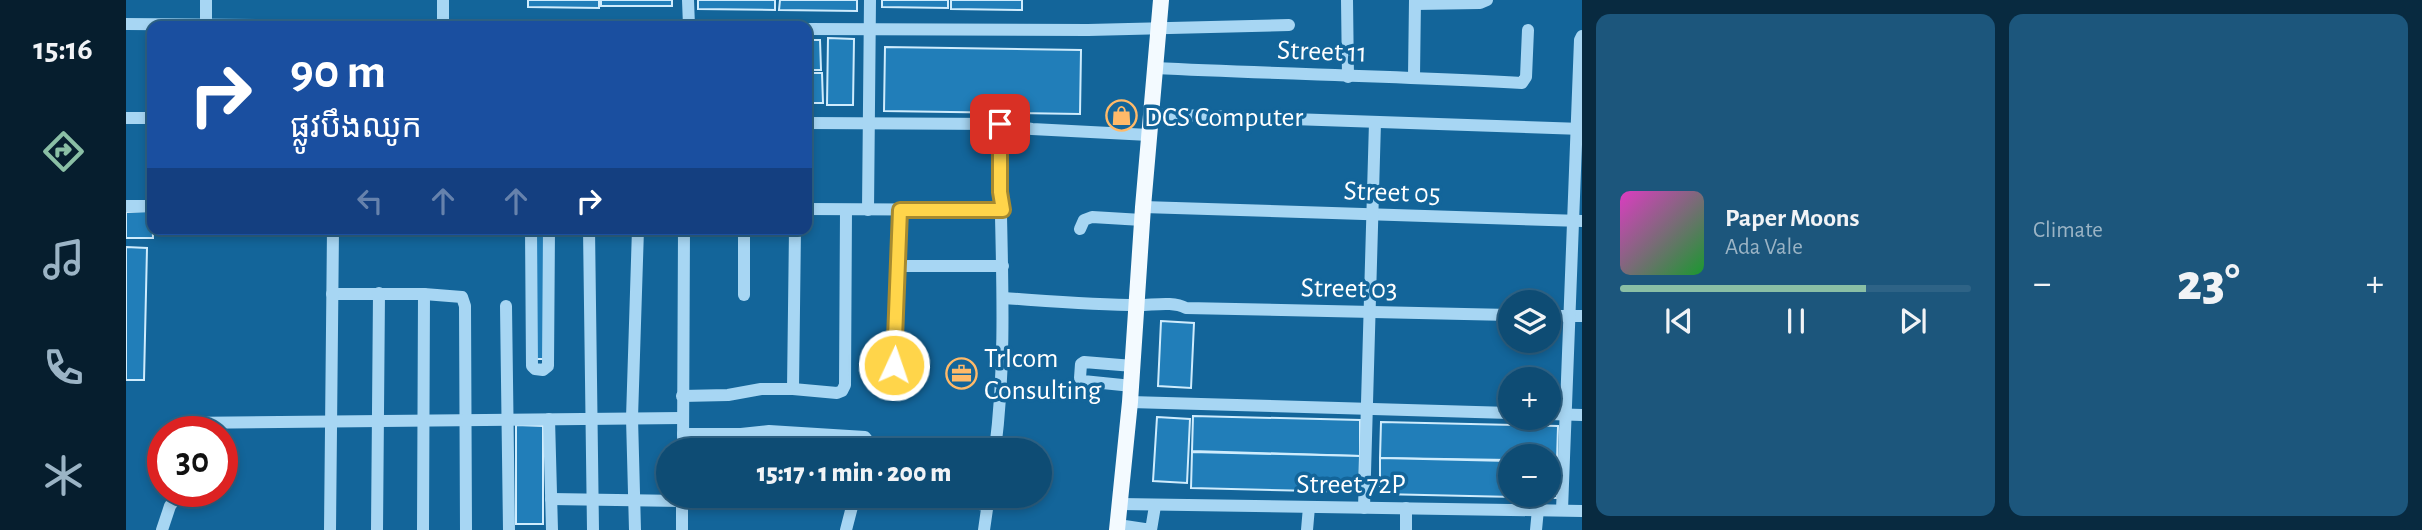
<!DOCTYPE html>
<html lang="en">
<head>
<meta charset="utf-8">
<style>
  :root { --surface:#0e4c74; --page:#1c567c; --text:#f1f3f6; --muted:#9bb4c5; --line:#2e6386; --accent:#8abfa5 }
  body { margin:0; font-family:"Alegreya Sans","Noto Sans Khmer",sans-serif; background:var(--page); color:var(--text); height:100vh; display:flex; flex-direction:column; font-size:26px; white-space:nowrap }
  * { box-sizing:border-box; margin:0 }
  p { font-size:23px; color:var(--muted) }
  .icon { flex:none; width:38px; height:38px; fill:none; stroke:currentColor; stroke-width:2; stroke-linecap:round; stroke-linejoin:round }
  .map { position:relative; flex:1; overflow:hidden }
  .drawer { display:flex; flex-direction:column; gap:14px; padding:14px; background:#082a40; width:840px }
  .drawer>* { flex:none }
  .hud { position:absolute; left:21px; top:21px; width:665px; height:214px; border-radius:14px; box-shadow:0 4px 10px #0003,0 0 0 2px var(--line); background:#1a4fa0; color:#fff; overflow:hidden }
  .tools { position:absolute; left:1372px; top:290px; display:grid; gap:14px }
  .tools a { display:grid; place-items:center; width:63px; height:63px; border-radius:50%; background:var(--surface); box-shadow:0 4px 10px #0003,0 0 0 2px var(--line); font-size:35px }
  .speed { position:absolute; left:21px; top:416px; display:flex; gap:14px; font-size:35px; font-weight:700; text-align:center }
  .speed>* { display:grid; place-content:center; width:91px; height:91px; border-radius:50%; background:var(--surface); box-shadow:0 4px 10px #0003,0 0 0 2px var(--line); line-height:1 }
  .speed .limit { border:10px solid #d22; background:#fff; color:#111 }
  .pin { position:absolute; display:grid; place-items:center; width:60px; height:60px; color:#fff; margin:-30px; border-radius:14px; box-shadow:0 4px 10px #0006 }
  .me { position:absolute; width:77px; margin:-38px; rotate:3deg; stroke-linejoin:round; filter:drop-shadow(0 0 5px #0008) }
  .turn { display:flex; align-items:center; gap:24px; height:147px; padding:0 28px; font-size:32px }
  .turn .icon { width:91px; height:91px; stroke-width:2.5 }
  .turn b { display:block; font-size:49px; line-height:60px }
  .lanes { display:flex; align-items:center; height:66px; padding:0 28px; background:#0003; justify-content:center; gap:35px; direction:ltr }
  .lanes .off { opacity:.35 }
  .big { font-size:52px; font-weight:800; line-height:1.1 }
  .drawer .tile { flex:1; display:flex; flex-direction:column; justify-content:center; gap:10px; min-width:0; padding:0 24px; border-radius:14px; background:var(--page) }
  .song { display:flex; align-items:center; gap:21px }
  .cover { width:84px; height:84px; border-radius:10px; background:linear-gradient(135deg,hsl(310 70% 55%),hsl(130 70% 35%)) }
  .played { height:7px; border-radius:4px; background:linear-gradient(90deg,var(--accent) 70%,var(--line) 70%) }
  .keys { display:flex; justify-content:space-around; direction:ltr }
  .heat { display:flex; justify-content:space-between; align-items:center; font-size:38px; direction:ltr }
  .drawer .tiles { flex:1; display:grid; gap:14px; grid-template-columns:repeat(2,1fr) }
  .trip { position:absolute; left:530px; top:438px; width:396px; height:70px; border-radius:35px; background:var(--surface); box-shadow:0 4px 10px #0003,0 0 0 2px var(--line); font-weight:800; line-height:70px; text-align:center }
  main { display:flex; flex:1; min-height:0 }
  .tabs { display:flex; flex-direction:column; width:126px; justify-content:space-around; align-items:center; background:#061e2e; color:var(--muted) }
  .tabs .icon { width:49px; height:49px }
  .tabs .current { color:var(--accent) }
  .tabs b { font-size:32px; color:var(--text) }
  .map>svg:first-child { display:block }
  .building { fill:#217eb9; stroke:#cfecfd; stroke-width:2 }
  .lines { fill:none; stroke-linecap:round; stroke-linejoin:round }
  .minor { stroke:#a7d6f3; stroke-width:12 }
  .major { stroke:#f3faff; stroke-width:16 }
  .route-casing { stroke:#a68a30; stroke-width:18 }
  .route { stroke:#ffd54a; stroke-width:12 }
  .labels { text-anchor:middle; stroke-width:7; stroke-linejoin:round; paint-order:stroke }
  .street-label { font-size:28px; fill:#fff; stroke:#13659a }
  .poi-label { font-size:28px; fill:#fff; stroke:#13659a; text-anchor:start }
</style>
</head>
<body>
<main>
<nav class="tabs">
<b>15:16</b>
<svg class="icon current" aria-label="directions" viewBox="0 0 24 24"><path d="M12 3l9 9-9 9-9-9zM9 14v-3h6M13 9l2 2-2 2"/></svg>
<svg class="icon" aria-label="music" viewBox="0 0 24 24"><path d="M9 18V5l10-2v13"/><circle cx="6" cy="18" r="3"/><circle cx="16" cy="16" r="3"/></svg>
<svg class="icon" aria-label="phone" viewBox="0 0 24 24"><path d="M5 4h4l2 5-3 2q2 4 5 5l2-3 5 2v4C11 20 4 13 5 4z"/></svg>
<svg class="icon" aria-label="climate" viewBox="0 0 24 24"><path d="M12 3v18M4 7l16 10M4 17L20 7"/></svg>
</nav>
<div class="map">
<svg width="1456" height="530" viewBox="0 0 1456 530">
  <rect width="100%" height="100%" fill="#13659a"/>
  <g class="building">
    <polygon points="402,0 473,0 473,8 402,7"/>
    <rect x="475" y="0" width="71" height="6"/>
    <polygon points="572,0 649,0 649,10 572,9"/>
    <polygon points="654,0 731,0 731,11 653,10"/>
    <polygon points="756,0 822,0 822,8 756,7"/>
    <polygon points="825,0 896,0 896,10 825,9"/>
    <polygon points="702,38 728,39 727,105 701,105"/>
    <polygon points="681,40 694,40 695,70 681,70"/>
    <polygon points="759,47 955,50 954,114 758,111"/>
    <polygon points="681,73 696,73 697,103 681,103"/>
    <polygon points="26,211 27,238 0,238 0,212"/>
    <polygon points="409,229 420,229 420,359 408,359"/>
    <polygon points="0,247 21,248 18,380 0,380"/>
    <polygon points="1035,321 1068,323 1065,388 1032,386"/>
    <polygon points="1067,416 1234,420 1234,456 1066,451"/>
    <polygon points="1031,417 1064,419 1061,483 1027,481"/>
    <polygon points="1255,422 1432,426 1431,461 1423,461 1423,457 1384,457 1384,460 1254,458"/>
    <polygon points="390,425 417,426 417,524 390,524"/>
    <polygon points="1066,452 1234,456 1233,492 1065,488"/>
    <polygon points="1254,458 1384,461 1384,495 1423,495 1423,462 1432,462 1431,498 1254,494"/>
  </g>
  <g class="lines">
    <g class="minor">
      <polyline points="562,0 563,26"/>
      <polyline points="1221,0 1222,77"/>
      <polyline points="1289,4 1354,3 1361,0"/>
      <polyline points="0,24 288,26"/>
      <polyline points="80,26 80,0"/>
      <polyline points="317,26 317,0"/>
      <polyline points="681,29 962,30 1163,25"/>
      <path d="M 1029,68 C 1151,74 1274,76 1396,83 L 1400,77 L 1402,30"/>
      <polyline points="1288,76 1289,0"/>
      <polyline points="1025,114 1456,129"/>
      <polyline points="0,118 26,118"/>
      <polyline points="681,123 874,124 906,129 1023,135"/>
      <polyline points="0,206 26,206"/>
      <polyline points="1017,207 1456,221"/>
      <polyline points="681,209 877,210"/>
      <polyline points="742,210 744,0"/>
      <polyline points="405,229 406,366 409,369 417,370 422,366 423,229"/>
      <polyline points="463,229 467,530"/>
      <polyline points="618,229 618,295"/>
      <polyline points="954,229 958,220 966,217 1016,220"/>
      <polyline points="773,266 877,266"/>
      <polyline points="206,294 298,294 336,297 339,306 340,530"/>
      <path d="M 878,298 C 922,301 968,305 1013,305 C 1028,305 1047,301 1060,308 L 1384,315"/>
      <polyline points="380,306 383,530"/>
      <polyline points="1423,316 1456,316"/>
      <polyline points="768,365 774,210"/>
      <polyline points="1006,386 957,381 954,378 955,364 958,362 1007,366"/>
      <polyline points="667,389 669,229"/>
      <polyline points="556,396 602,395 635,389 667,389 711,393 716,391 719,385 720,210"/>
      <polyline points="1004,402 1384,413"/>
      <polyline points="1423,414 1456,415"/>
      <polyline points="423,419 426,530"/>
      <polyline points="56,423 556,418"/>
      <polyline points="557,434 615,434 643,431 739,437 742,441 742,450"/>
      <polyline points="557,450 558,229"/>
      <path d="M 869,450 C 883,341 873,233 874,124"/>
      <polyline points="769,495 862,505"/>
      <polyline points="425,499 556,501"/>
      <polyline points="994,504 1456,511"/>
      <polyline points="1238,508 1249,122"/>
      <polyline points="1436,510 1454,40 1456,36"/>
      <polyline points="992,525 1025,530 1029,506"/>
      <polyline points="36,530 44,506 51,496"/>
      <polyline points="204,530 207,229"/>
      <polyline points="251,530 253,293"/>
      <polyline points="297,530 298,294"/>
      <polyline points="509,530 506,418 512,229"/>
      <polyline points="556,530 556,495"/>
      <polyline points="720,530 729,495"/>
      <polyline points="858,530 863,495"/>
      <polyline points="1181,530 1183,507"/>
      <polyline points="1280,530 1280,508"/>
      <polyline points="1410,530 1412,509"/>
    </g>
    <polyline class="major" points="991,530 1004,402 1017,207 1035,0"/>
  </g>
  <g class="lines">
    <defs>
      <polyline id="route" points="768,365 774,210 877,210 874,192 874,124"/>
    </defs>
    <use href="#route" class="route-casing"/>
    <use href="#route" class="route"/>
  </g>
  <defs>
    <symbol id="shop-ring" viewBox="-11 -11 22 22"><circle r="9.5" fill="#13659a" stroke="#ffba69" stroke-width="1.5"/><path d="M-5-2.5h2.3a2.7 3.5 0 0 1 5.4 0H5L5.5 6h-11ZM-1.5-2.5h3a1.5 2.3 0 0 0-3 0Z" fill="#ffba69"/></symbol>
    <symbol id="office-ring" viewBox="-11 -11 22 22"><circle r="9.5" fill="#13659a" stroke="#ffba69" stroke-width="1.5"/><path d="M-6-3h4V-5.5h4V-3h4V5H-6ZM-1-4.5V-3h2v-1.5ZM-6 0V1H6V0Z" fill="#ffba69"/></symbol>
  </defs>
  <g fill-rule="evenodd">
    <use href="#shop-ring" x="978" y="98" width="35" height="35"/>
    <use href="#office-ring" x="818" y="356" width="35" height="35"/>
  </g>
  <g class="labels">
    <g class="street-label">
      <text transform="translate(1196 50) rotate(2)" y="10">Street 11</text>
      <text transform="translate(1266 191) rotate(2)" y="10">Street 05</text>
      <text transform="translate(1223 287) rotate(1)" y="10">Street 03</text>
      <text x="1225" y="493">Street 72P</text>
    </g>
    <g class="poi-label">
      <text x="1018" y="126">DCS Computer</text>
      <text x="858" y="367">TrIcom<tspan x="858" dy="32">Consulting</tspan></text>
    </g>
  </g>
</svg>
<div class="tools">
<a><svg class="icon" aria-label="layers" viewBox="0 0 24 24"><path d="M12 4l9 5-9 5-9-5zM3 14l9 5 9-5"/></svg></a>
<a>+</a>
<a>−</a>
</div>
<div class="speed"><div class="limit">30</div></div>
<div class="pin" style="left:874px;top:124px;background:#d93025"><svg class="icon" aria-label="arrive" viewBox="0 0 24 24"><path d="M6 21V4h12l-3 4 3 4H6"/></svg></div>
<svg class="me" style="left:768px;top:365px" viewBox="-20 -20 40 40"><circle r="17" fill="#ffd54a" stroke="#fff" stroke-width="3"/><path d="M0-11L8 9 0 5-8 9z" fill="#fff"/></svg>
<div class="trip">15:17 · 1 min · 200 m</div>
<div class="hud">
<div class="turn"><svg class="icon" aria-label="right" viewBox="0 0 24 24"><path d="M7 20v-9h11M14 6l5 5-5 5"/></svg><div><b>90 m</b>ផ្លូវបឹងឈូក</div></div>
<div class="lanes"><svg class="icon off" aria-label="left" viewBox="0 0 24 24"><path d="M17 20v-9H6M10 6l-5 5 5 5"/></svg><svg class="icon off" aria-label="ahead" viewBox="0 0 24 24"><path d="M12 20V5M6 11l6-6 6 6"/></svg><svg class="icon off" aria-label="ahead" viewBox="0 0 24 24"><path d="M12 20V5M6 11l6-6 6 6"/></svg><svg class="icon" aria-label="right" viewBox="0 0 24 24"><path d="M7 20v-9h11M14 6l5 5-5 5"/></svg></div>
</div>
</div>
<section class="drawer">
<div class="tiles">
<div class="tile">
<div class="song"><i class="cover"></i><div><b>Paper Moons</b><p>Ada Vale</p></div></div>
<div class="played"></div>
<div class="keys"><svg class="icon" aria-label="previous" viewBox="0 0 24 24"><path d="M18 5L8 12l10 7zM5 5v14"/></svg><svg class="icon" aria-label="pause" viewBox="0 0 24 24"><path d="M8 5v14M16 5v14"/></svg><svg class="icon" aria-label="next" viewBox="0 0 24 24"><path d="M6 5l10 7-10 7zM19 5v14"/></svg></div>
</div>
<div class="tile"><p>Climate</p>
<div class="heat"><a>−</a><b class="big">23°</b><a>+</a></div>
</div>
</div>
</section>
</main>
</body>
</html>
